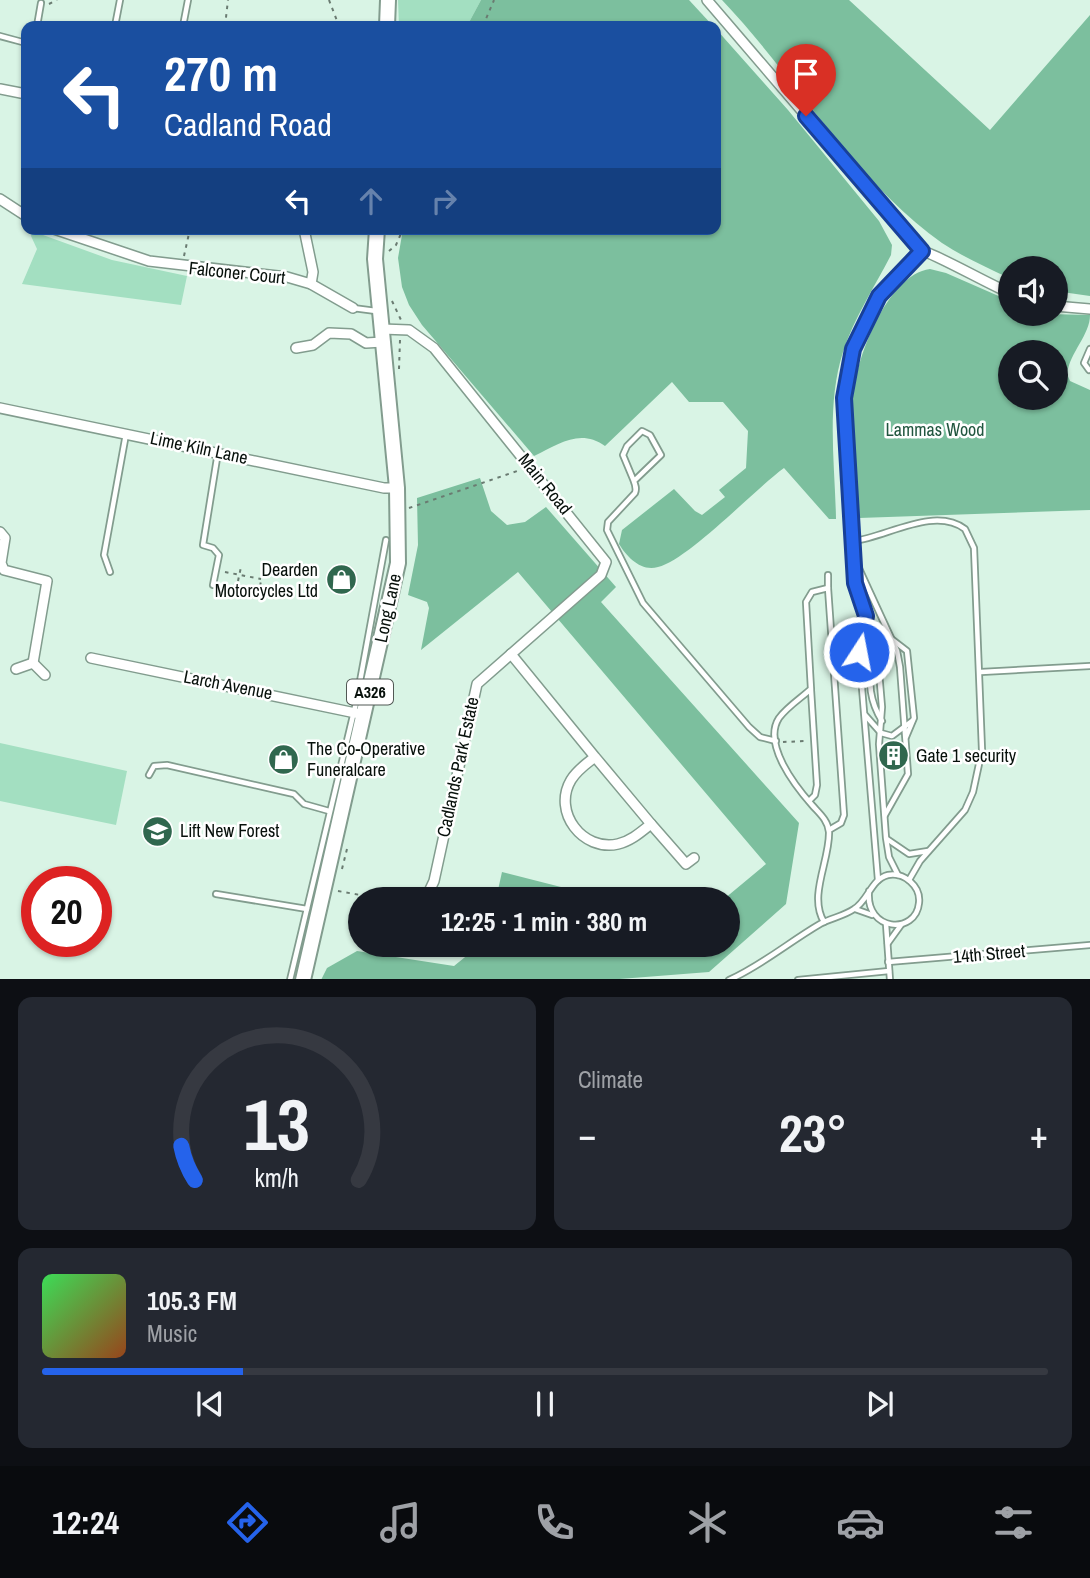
<!DOCTYPE html>
<html lang="en">
<head>
<meta charset="utf-8">
<style>
  :root { --surface:#171b24; --page:#242831; --text:#f1f3f6; --muted:#9ea1a6; --line:#363941; --accent:#2563eb }
  body { margin:0; font-family:"Archivo Narrow",sans-serif; background:var(--page); color:var(--text); height:100vh; display:flex; flex-direction:column; font-size:26px; white-space:nowrap }
  * { box-sizing:border-box; margin:0 }
  p { font-size:23px; color:var(--muted) }
  .icon { flex:none; width:38px; height:38px; fill:none; stroke:currentColor; stroke-width:2; stroke-linecap:round; stroke-linejoin:round }
  .map { position:relative; height:979px; overflow:hidden }
  .drawer { display:flex; flex-direction:column; gap:18px; padding:18px; background:#0d0f14; flex:1 }
  .drawer>* { flex:none }
  .hud { position:absolute; left:21px; top:21px; width:700px; height:214px; border-radius:14px; box-shadow:0 2px 5px #0004; background:#1a4fa0; color:#fff; overflow:hidden }
  .buttons { position:absolute; left:998px; top:256px; display:grid; gap:14px }
  .buttons a { display:grid; place-items:center; width:70px; height:70px; border-radius:50%; background:var(--surface); box-shadow:0 2px 5px #0004; font-size:35px }
  .speed { position:absolute; left:21px; top:866px; display:flex; gap:14px; font-size:35px; font-weight:700; text-align:center }
  .speed>* { display:grid; place-content:center; width:91px; height:91px; border-radius:50%; background:var(--surface); box-shadow:0 2px 5px #0004; line-height:1 }
  .speed .limit { border:10px solid #d22; background:#fff; color:#111 }
  .pin { position:absolute; display:grid; place-items:center; width:60px; height:60px; color:#fff; margin:-72px -30px; border-radius:50% 50% 50% 0; rotate:-45deg; box-shadow:0 0 7px #0007 }
  .pin .icon { rotate:45deg }
  .me { position:absolute; width:77px; margin:-38px; rotate:11deg; stroke-linejoin:round; filter:drop-shadow(0 0 5px #0008) }
  .turn { display:flex; align-items:center; gap:24px; height:147px; padding:0 28px; font-size:32px }
  .turn .icon { width:91px; height:91px; stroke-width:2.5 }
  .turn b { display:block; font-size:49px; line-height:60px }
  .lanes { display:flex; align-items:center; height:66px; padding:0 28px; background:#0003; justify-content:center; gap:35px; direction:ltr }
  .lanes .off { opacity:.35 }
  .big { font-size:52px; font-weight:800; line-height:1.1 }
  .drawer .widget { flex:1; display:flex; flex-direction:column; justify-content:center; gap:10px; min-width:0; padding:0 24px; border-radius:14px; background:var(--page) }
  .drawer .dial { align-items:center; gap:0 }
  .dial svg { height:182px; overflow:visible; fill:none; stroke:var(--line); stroke-width:7; stroke-linecap:round; text-anchor:middle }
  .dial text { fill:var(--text); stroke:none }
  .song { display:flex; align-items:center; gap:21px }
  .cover { width:84px; height:84px; border-radius:10px; background:linear-gradient(135deg,hsl(130 70% 55%),hsl(20 70% 35%)) }
  .played { height:7px; border-radius:4px; background:linear-gradient(90deg,var(--accent) 20%,var(--line) 20%) }
  .keys { display:flex; justify-content:space-around; direction:ltr }
  .heat { display:flex; justify-content:space-between; align-items:center; font-size:38px; direction:ltr }
  .drawer .tiles { flex:1; display:grid; gap:18px; grid-template-columns:1fr 1fr }
  .widget:last-child { grid-column:span 2 }
  .trip { position:absolute; left:348px; top:887px; width:392px; height:70px; border-radius:35px; background:var(--surface); box-shadow:0 2px 5px #0004; font-weight:800; line-height:70px; text-align:center }
  .dock { display:flex; height:112px; justify-content:space-around; align-items:center; background:#090b0e; color:var(--muted) }
  .dock .icon { width:49px; height:49px }
  .dock .active { color:var(--accent) }
  .dock b { font-size:32px; color:var(--text) }
  .map>svg:first-child { display:block }
  .green { fill:#a3dfc1 }
  .forest { fill:#7cbf9e; fill-rule:evenodd }
  .lines { fill:none; stroke-linecap:round; stroke-linejoin:round }
  .service-casing { stroke:#829c8e; stroke-width:8 }
  .minor-casing { stroke:#829c8e; stroke-width:12 }
  .primary-casing { stroke:#829c8e; stroke-width:18 }
  .path { stroke:#6a7b71; stroke-width:2; stroke-dasharray:3.5 5; stroke-linecap:butt }
  .service { stroke:#fff; stroke-width:4.5 }
  .minor { stroke:#fff; stroke-width:9 }
  .primary { stroke:#fff; stroke-width:14 }
  .route-casing { stroke:#184099; stroke-width:18 }
  .route { stroke:#2563eb; stroke-width:12 }
  .labels { text-anchor:middle; stroke-width:5; stroke-linejoin:round; paint-order:stroke }
  .shield { fill:#fff; stroke:#515854; stroke-width:2 }
  .shield-label { font-size:16px; font-weight:bold; fill:#07100b }
  .street-label { font-size:18px; fill:#07100b; stroke:#fff }
  .park-label { font-size:18px; fill:#21563f; stroke:#fff }
  .poi-label { font-size:18px; fill:#07100b; stroke:#fff; text-anchor:start }
</style>
</head>
<body>
<div class="map">
<svg width="1090" height="980" viewBox="0 0 1090 980">
  <rect width="100%" height="100%" fill="#d9f4e5"/>
  <g class="green">
    <polygon points="398,0 481,0 467,26 399,26"/>
    <polygon points="32,231 112,260 187,276 181,305 22,284 37,249 31,236"/>
    <polygon points="0,743 127,771 116,825 0,801"/>
  </g>
  <g class="forest">
    <polygon points="481,0 689,0 713,26 467,26"/>
    <path d="M 722,0 L 849,0 L 990,130 L 1090,15 L 1090,296 L 1055,291 L 1055,268 L 1010,268 L 1009,278 C 986,267 963,257 942,243 C 853,179 797,79 722,0 Z"/>
    <path d="M 716,29 L 788,110 L 879,221 L 892,245 L 891,255 C 875,286 854,318 843,352 C 826,405 835,464 836,519 L 829,519 L 784,468 C 755,489 688,560 658,567 C 641,572 627,557 619,544 L 622,530 L 674,489 L 695,511 L 702,515 L 725,497 L 719,490 L 746,468 L 748,431 L 723,402 L 689,402 L 672,382 L 605,446 C 580,428 559,444 534,456 L 422,325 L 409,305 L 402,287 L 398,258 L 403,229 L 716,229 Z"/>
    <path d="M 930,269 L 946,273 L 1010,301 L 1010,313 L 1090,315 C 1090,335 1070,352 1067,374 L 1070,381 L 1090,390 L 1090,510 L 859,518 C 857,479 851,439 853,400 C 854,362 887,274 930,269 ZM 1010,352 L 1055,352 L 1055,397 L 1010,397 Z"/>
    <polygon points="480,478 491,511 507,525 525,522 546,507 616,587 601,602 799,823 786,904 709,972 607,980 321,980 327,968 357,951 454,966 480,945 728,945 728,900 724,899 766,864 518,572 421,650 429,608 427,602 408,595 418,545 417,498"/>
    <polygon points="502,872 608,899 496,899"/>
  </g>
  <g class="lines">
    <defs>
      <g id="service">
        <polyline points="37,26 41,3"/>
        <polyline points="115,26 120,0"/>
        <polyline points="183,26 188,0"/>
        <polyline points="0,36 26,43"/>
        <polyline points="353,308 376,311"/>
        <polyline points="1089,370 1084,363 1090,349"/>
        <path d="M 634,481 L 661,455 L 650,435 L 642,431 L 627,446 L 623,455 L 633,479 C 635,484 637,488 635,493 L 608,522 L 607,530 L 643,603 L 749,727 L 760,737 L 776,741"/>
        <path d="M 854,541 C 887,537 934,506 965,529 L 974,548 L 982,750 L 973,792 L 965,810 L 920,861 L 909,880"/>
        <polyline points="855,559 856,592 866,616 859,652 878,880"/>
        <polyline points="856,562 897,651 900,667 908,774 885,815"/>
        <polyline points="110,572 104,555 126,434"/>
        <polyline points="828,575 828,588"/>
        <polyline points="213,585 219,555 213,548 203,545 218,452"/>
        <polyline points="888,639 888,651 878,660 882,707 879,744 886,838 889,857 898,875"/>
        <polyline points="862,642 870,631 881,631 907,651 914,718 906,737"/>
        <path d="M 877,661 C 864,678 872,705 882,721"/>
        <polyline points="981,672 1090,666"/>
        <polyline points="865,715 881,733 892,736 912,721"/>
        <polyline points="149,775 154,766 167,765 294,794 304,804 329,811"/>
        <polyline points="809,801 815,795 817,785 811,690"/>
        <polyline points="887,839 909,854 928,851"/>
        <polyline points="216,894 307,909"/>
        <polyline points="855,909 872,915"/>
        <path d="M 824,922 C 808,896 830,860 829,832 C 828,820 819,813 812,805 C 796,787 762,744 779,718 C 787,707 801,698 811,689 L 806,602 L 812,592 L 828,588 L 844,815 L 841,823 L 829,830"/>
        <polyline points="886,924 890,980"/>
        <polyline points="888,943 901,925"/>
        <polyline points="888,962 1090,945"/>
        <polyline points="290,980 356,703 386,540"/>
        <path d="M 729,980 C 761,966 789,942 820,924 C 831,918 844,916 854,909 C 868,901 871,879 888,875 C 904,872 921,886 919,903 C 916,935 865,932 869,891"/>
        <polyline points="798,980 889,971"/>
      </g>
      <g id="minor">
        <path d="M 707,0 L 922,251 C 932,252 992,286 1010,293"/>
        <polyline points="0,89 26,94"/>
        <polyline points="0,199 26,216"/>
        <polyline points="54,229 149,261 287,277 311,284 353,308"/>
        <polyline points="304,229 313,272 311,284"/>
        <polyline points="1055,306 1090,309"/>
        <polyline points="382,329 409,330 434,348 606,562 601,575 477,684 434,881 425,900"/>
        <polyline points="296,348 313,345 329,333 351,334 366,343 383,342"/>
        <polyline points="0,408 384,488 397,488"/>
        <polyline points="0,532 5,538 1,563 4,570 47,581 33,663"/>
        <polyline points="855,558 844,398 853,349 879,296 922,251"/>
        <path d="M 511,654 L 595,757 C 586,764 577,770 571,780 C 552,812 583,852 618,844 C 631,841 641,832 651,824 L 595,757"/>
        <polyline points="91,658 365,715"/>
        <polyline points="33,663 45,675"/>
        <polyline points="16,669 33,663"/>
        <polyline points="651,824 686,864 694,858"/>
      </g>
      <g id="primary">
        <polyline points="387,26 388,0"/>
        <polyline points="303,980 398,563 397,488 375,259 377,229"/>
      </g>
    </defs>
    <use href="#service" class="service-casing"/>
    <use href="#minor" class="minor-casing"/>
    <use href="#primary" class="primary-casing"/>
    <g class="path">
      <polyline points="329,0 339,26"/>
      <polyline points="49,4 57,0"/>
      <polyline points="225,26 228,0"/>
      <polyline points="483,26 494,0"/>
      <polyline points="389,251 396,245 403,229"/>
      <polyline points="184,256 190,229"/>
      <polyline points="392,301 401,320"/>
      <polyline points="399,369 400,340"/>
      <polyline points="409,508 520,470"/>
      <polyline points="225,572 261,579"/>
      <polyline points="238,581 241,567"/>
      <polyline points="260,586 263,572"/>
      <polyline points="783,742 806,741"/>
      <polyline points="342,869 347,849"/>
      <polyline points="338,891 388,900"/>
    </g>
    <use href="#service" class="service"/>
    <use href="#minor" class="minor"/>
    <use href="#primary" class="primary"/>
  </g>
  <g class="lines">
    <defs>
      <polyline id="route" points="806,116 922,251 879,296 853,349 844,398 855,583 866,616 859,652"/>
    </defs>
    <use href="#route" class="route-casing"/>
    <use href="#route" class="route"/>
  </g>
  <defs>
    <symbol id="shop-disc" viewBox="-11 -11 22 22"><circle r="9.5" fill="#30674e" stroke="#fff"/><path d="M-5-2.5h2.3a2.7 3.5 0 0 1 5.4 0H5L5.5 6h-11ZM-1.5-2.5h3a1.5 2.3 0 0 0-3 0Z" fill="#fff"/></symbol>
    <symbol id="building-disc" viewBox="-11 -11 22 22"><circle r="9.5" fill="#30674e" stroke="#fff"/><path d="M-4-6H4V6H1V3H-1V6H-4ZM-2.5-4.3h1.7v1.8h-1.7ZM.8-4.3h1.7v1.8H.8ZM-2.5-1h1.7V.8h-1.7ZM.8-1h1.7V.8H.8Z" fill="#fff"/></symbol>
    <symbol id="school-disc" viewBox="-11 -11 22 22"><circle r="9.5" fill="#30674e" stroke="#fff"/><path d="M0-5L7-2L0 1L-7-2ZM-4 1L0 2.5L4 1V4Q0 6-4 4Z" fill="#fff"/></symbol>
  </defs>
  <g fill-rule="evenodd">
    <use href="#shop-disc" x="324" y="562" width="35" height="35"/>
    <use href="#building-disc" x="876" y="738" width="35" height="35"/>
    <use href="#shop-disc" x="266" y="742" width="35" height="35"/>
    <use href="#school-disc" x="140" y="814" width="35" height="35"/>
  </g>
  <g class="labels">
    <rect class="shield" x="347" y="679.5" width="46" height="25" rx="5"/>
    <g class="shield-label">
      <text x="370" y="698">A326</text>
    </g>
    <g class="street-label">
      <text transform="translate(237 273) rotate(6)" y="6">Falconer Court</text>
      <text transform="translate(199 448) rotate(12)" y="6">Lime Kiln Lane</text>
      <text transform="translate(545 484) rotate(51)" y="6">Main Road</text>
      <text transform="translate(388 608) rotate(-78)" y="6">Long Lane</text>
      <text transform="translate(228 685) rotate(11)" y="6">Larch Avenue</text>
      <text transform="translate(458 767) rotate(-78)" y="6">Cadlands Park Estate</text>
      <text transform="translate(989 954) rotate(-5)" y="6">14th Street</text>
    </g>
    <g class="park-label">
      <text x="935" y="436">Lammas Wood</text>
    </g>
    <g class="poi-label">
      <text x="318" y="576" text-anchor="end">Dearden<tspan x="318" dy="21">Motorcycles Ltd</tspan></text>
      <text x="307" y="755">The Co-Operative<tspan x="307" dy="21">Funeralcare</tspan></text>
      <text x="916" y="762">Gate 1 security</text>
      <text x="180" y="837">Lift New Forest</text>
    </g>
  </g>
</svg>
<div class="buttons">
<a><svg class="icon" aria-label="sound" viewBox="0 0 24 24"><path d="M4 9h4l5-4v14l-5-4H4zM17 9q2 3 0 6"/></svg></a>
<a><svg class="icon" aria-label="search" viewBox="0 0 24 24"><circle cx="10" cy="10" r="6"/><path d="M15 15l6 6"/></svg></a>
</div>
<div class="speed"><div class="limit">20</div></div>
<div class="pin" style="left:806px;top:116px;background:#d93025"><svg class="icon" aria-label="arrive" viewBox="0 0 24 24"><path d="M6 21V4h12l-3 4 3 4H6"/></svg></div>
<svg class="me" style="left:859px;top:652px" viewBox="-20 -20 40 40"><circle r="17" fill="#2563eb" stroke="#fff" stroke-width="3"/><path d="M0-11L8 9 0 5-8 9z" fill="#fff"/></svg>
<div class="trip">12:25 · 1 min · 380 m</div>
<div class="hud">
<div class="turn"><svg class="icon" aria-label="left" viewBox="0 0 24 24"><path d="M17 20v-9H6M10 6l-5 5 5 5"/></svg><div><b>270 m</b>Cadland Road</div></div>
<div class="lanes"><svg class="icon" aria-label="left" viewBox="0 0 24 24"><path d="M17 20v-9H6M10 6l-5 5 5 5"/></svg><svg class="icon off" aria-label="ahead" viewBox="0 0 24 24"><path d="M12 20V5M6 11l6-6 6 6"/></svg><svg class="icon off" aria-label="right" viewBox="0 0 24 24"><path d="M7 20v-9h11M14 6l5 5-5 5"/></svg></div>
</div>
</div>
<section class="drawer">
<div class="tiles">
<div class="widget dial"><svg viewBox="0 0 100 80">
<path d="M14 69A42 42 0 1 1 86 69"/>
<path d="M14 69A42 42 0 0 1 8 54" stroke="#2563eb"/>
<text x="50" y="56" font-size="32" font-weight="700">13</text>
<text x="50" y="72" font-size="11">km/h</text>
</svg></div>
<div class="widget"><p>Climate</p>
<div class="heat"><a>−</a><b class="big">23°</b><a>+</a></div>
</div>
<div class="widget">
<div class="song"><i class="cover"></i><div><b>105.3 FM</b><p>Music</p></div></div>
<div class="played"></div>
<div class="keys"><svg class="icon" aria-label="previous" viewBox="0 0 24 24"><path d="M18 5L8 12l10 7zM5 5v14"/></svg><svg class="icon" aria-label="pause" viewBox="0 0 24 24"><path d="M8 5v14M16 5v14"/></svg><svg class="icon" aria-label="next" viewBox="0 0 24 24"><path d="M6 5l10 7-10 7zM19 5v14"/></svg></div>
</div>
</div>
</section>
<nav class="dock">
<b>12:24</b>
<svg class="icon active" aria-label="directions" viewBox="0 0 24 24"><path d="M12 3l9 9-9 9-9-9zM9 14v-3h6M13 9l2 2-2 2"/></svg>
<svg class="icon" aria-label="music" viewBox="0 0 24 24"><path d="M9 18V5l10-2v13"/><circle cx="6" cy="18" r="3"/><circle cx="16" cy="16" r="3"/></svg>
<svg class="icon" aria-label="phone" viewBox="0 0 24 24"><path d="M5 4h4l2 5-3 2q2 4 5 5l2-3 5 2v4C11 20 4 13 5 4z"/></svg>
<svg class="icon" aria-label="climate" viewBox="0 0 24 24"><path d="M12 3v18M4 7l16 10M4 17L20 7"/></svg>
<svg class="icon" aria-label="car" viewBox="0 0 24 24"><path d="M5 17H2v-5l4-1 3-4h7l3 4 3 1v5h-3M9 17h6M6 11h13"/><circle cx="7" cy="17" r="2"/><circle cx="17" cy="17" r="2"/></svg>
<svg class="icon" aria-label="filters" viewBox="0 0 24 24"><path d="M4 7h16M4 17h16"/><circle cx="9" cy="7" r="2"/><circle cx="15" cy="17" r="2"/></svg>
</nav>
</body>
</html>
